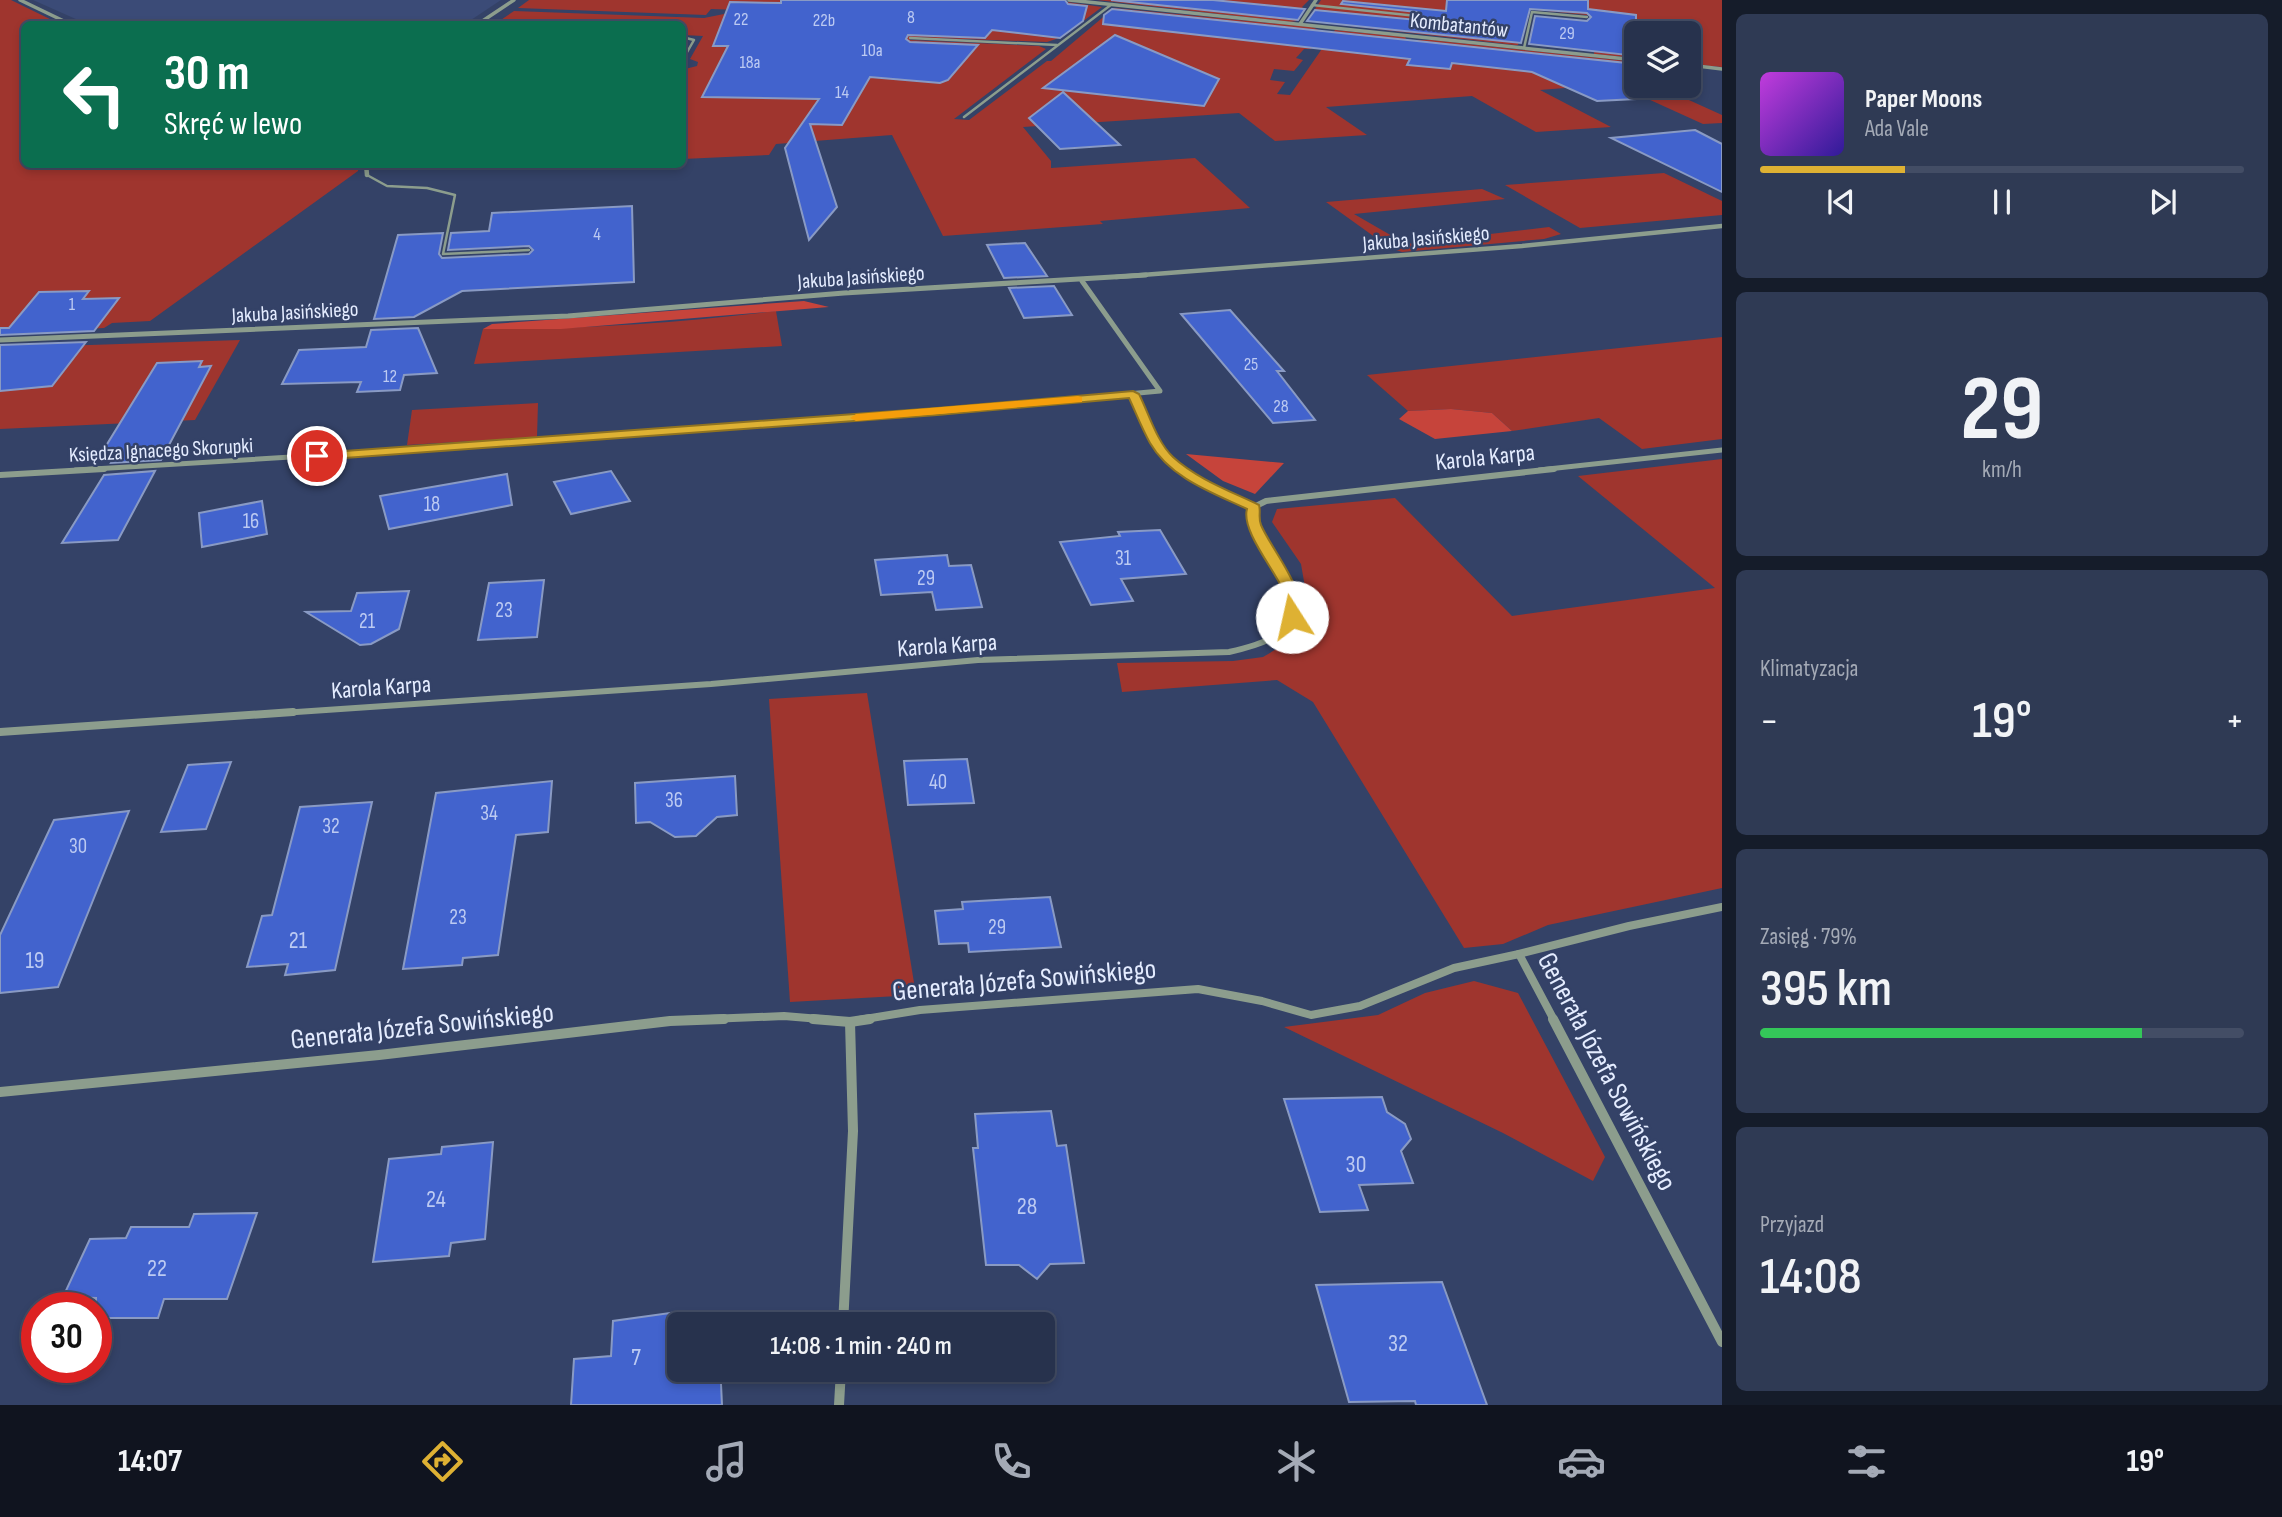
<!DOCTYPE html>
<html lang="pl">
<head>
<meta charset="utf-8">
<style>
  :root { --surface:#27324d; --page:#2f3a54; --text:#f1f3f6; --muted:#a4aab6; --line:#434d65; --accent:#deb133 }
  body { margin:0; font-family:"Sofia Sans Condensed",sans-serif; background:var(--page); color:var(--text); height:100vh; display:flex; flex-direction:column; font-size:26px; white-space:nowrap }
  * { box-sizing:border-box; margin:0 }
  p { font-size:23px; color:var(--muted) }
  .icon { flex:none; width:38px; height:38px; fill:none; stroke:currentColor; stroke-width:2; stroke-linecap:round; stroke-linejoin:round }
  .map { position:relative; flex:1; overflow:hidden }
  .sheet { display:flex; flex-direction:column; gap:14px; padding:14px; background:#151c2a; width:560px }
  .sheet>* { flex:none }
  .top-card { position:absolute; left:21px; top:21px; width:665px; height:147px; border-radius:10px; box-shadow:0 4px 10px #0003,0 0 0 2px var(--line); background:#0b6e4f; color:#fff; overflow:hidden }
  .buttons { position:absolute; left:1624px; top:21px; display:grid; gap:14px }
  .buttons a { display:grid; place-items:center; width:77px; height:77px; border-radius:10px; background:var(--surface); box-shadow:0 4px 10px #0003,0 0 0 2px var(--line); font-size:35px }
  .speed { position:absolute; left:21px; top:1292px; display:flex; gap:14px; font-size:35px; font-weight:700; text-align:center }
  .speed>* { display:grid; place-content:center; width:91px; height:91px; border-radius:50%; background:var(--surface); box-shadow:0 4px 10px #0003,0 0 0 2px var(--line); line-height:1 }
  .speed .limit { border:10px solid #d22; background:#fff; color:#111 }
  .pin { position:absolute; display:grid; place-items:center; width:60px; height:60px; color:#fff; margin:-30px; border:4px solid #fff; border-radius:50%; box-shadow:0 2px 7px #0007 }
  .me { position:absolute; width:77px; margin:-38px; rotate:350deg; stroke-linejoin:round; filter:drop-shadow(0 0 5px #0008) }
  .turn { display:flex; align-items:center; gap:24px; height:147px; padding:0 28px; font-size:32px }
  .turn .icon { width:91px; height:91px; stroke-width:2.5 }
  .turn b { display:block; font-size:49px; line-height:60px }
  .big { font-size:52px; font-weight:600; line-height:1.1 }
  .sheet .widget { flex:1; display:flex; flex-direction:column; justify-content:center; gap:10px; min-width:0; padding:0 24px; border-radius:10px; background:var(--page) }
  .sheet .dial { align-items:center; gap:0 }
  .dial b { font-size:91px; line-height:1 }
  .song { display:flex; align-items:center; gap:21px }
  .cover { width:84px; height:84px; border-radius:10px; background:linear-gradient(135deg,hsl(290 70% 55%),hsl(250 70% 35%)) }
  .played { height:7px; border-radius:4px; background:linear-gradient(90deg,var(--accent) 30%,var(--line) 30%) }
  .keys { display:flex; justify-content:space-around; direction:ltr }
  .heat { display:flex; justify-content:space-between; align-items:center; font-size:38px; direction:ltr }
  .charge { height:10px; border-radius:5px; background:linear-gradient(90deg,#34c759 79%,var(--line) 0) }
  .trip { position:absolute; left:667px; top:1312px; width:388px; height:70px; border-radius:10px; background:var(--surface); box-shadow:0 4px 10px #0003,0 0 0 2px var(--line); font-weight:600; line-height:70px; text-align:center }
  .menu { display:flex; height:112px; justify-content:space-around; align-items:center; background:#10141f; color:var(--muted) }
  .menu .icon { width:49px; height:49px }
  .menu .selected { color:var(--accent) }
  .menu b { font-size:32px; color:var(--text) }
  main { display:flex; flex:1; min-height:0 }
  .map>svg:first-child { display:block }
  .built { fill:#3b4b77 }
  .green { fill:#9f352e }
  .forest { fill:#c6443b }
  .building { fill:#4263cd; stroke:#899ac4; stroke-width:2 }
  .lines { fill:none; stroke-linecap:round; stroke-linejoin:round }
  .lane { stroke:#8c9d8d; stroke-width:2.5 }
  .street-far5 { stroke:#8c9d8d; stroke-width:3.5 }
  .street-far4 { stroke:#8c9d8d; stroke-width:4.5 }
  .street-far3 { stroke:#8c9d8d; stroke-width:5 }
  .street-far2 { stroke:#8c9d8d; stroke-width:6 }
  .street-far1 { stroke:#8c9d8d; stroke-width:8 }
  .street { stroke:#8c9d8d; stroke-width:10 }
  .route { fill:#deb133; stroke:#907321; stroke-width:2 }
  .slow { fill:#f59e0b }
  .labels { text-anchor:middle; stroke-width:5; stroke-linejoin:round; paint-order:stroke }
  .far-number-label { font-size:18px; fill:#bccaf2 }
  .far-street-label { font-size:21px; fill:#e4ecff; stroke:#344267 }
  .number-label { font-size:21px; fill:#bccaf2 }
  .street-label { font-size:24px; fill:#e4ecff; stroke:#344267 }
  .near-number-label { font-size:24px; fill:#bccaf2 }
  .near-street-label { font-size:28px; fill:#e4ecff; stroke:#344267 }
</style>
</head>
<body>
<main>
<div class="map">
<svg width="1722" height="1405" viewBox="0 0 1722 1405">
  <rect width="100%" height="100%" fill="#344267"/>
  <polygon class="built" points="33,0 501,0 465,24 87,24"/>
  <g class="green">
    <polygon points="0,0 11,0 60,24 24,24 24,164 358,165 358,171 150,321 112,323 104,328 0,333"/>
    <polygon points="529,0 1053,0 1102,7 1062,37 1047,42 911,37 910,40 1039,46 1046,49 954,119 969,120 1047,61 1051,61 1114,8 1312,27 1323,32 1311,49 1304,49 1296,58 1303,60 1294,71 1274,69 1270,80 1285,82 1277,94 1290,95 1335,30 1405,37 1407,40 1432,40 1636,62 1636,86 1658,86 1722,115 1722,123 1703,124 1615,84 1540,90 1611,127 1536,132 1472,96 1326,107 1367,135 1275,141 1239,113 1023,127 1051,161 1051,168 1195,158 1250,208 1100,221 1103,224 943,236 892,135 776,144 769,155 683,159 683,83 688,78 683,74 685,69 697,66 698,62 690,59 703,36 683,35 682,24 495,24 514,11 704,18 729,13 798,12 711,9 706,15 518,8"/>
    <polygon points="1097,0 1309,0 1302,7 1304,9 1296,21 1290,22"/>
    <polygon points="1321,0 1722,0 1722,67 1689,64 1689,33 1636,33 1636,58 1594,54 1597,16 1527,9 1518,45 1515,45 1307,21"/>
    <polygon points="1664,173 1722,201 1722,215 1580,228 1505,185"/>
    <polygon points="1482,189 1505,199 1354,214 1406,244 1549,227 1561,234 1544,239 1402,252 1390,248 1326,202"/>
    <path d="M 776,311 L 782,346 L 474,364 L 483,329 C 581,329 679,323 776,311 Z"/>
    <polygon points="1722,337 1722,439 1642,449 1599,418 1512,431 1492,413 1451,409 1408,411 1367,375"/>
    <polygon points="240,340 195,420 0,429 0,348"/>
    <polygon points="538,403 537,437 407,445 412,410"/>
    <polygon points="1722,459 1722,888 1548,925 1503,944 1464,948 1313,702 1277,680 1122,692 1117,663 1233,661 1263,657 1312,628 1301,564 1272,522 1277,509 1395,498 1512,616 1715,588 1578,476"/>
    <polygon points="867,693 916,995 790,1002 769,699"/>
    <polygon points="1474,981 1518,993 1605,1157 1593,1181 1503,1133 1284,1027 1378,1015 1425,993"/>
  </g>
  <g class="forest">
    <polygon points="804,301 829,307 561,329 483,329 492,324"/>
    <polygon points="1451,409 1492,413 1512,431 1435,439 1399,419 1408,411"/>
    <polygon points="1186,454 1284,463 1255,494 1223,481"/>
  </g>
  <g class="building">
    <polygon points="781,0 1065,0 1068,4 1087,6 1083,21 1060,38 992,30 985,38 908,35 906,39 910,42 978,45 948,80 940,83 870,77 842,125 810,124 837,207 809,240 785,148 819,99 702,97 728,46 713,46 730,2 781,3"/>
    <polygon points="1111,0 1213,0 1305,9 1298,20"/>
    <polygon points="1447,0 1588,0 1588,9 1636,15 1636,56 1529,44 1535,16 1587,21 1591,17 1587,13 1530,9 1521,43 1307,21 1315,10 1417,20 1421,16 1417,12 1341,4 1343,1 1446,11"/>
    <polygon points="1112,9 1636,64 1636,99 1597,101 1532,72 1452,63 1450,69 1407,65 1410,59 1103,24 1104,15"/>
    <polygon points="1115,35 1219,79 1204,106 1043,88"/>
    <polygon points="1063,92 1120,145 1060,149 1029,118"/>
    <polygon points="1695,130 1722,144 1722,192 1611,138"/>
    <polygon points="632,206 634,282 462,291 414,317 374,319 398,235 443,233 439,254 442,258 529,254 533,250 529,246 448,250 451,233 489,231 492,213"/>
    <polygon points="1025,243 1047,276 1004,278 987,245"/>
    <polygon points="1054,286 1072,315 1024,318 1009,288"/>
    <polygon points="89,291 83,299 119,298 94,331 0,335 0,328 9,328 39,292"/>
    <polygon points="1230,310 1284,371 1277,371 1315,420 1273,423 1181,314"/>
    <polygon points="418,328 437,373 404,375 400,390 357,392 361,382 282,384 299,350 366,347 371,330"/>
    <polygon points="86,342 52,386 0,391 0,345"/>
    <polygon points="202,361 199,367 211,366 161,460 111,463 117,453 101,454 157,363"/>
    <polygon points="155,471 118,540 62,543 104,475"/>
    <polygon points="611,471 630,501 571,514 554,482"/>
    <polygon points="507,474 512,505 389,529 380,496"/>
    <polygon points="262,501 267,534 202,547 199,513"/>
    <polygon points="1160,530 1186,574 1121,579 1133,601 1091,605 1060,542 1120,536 1118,532"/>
    <polygon points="947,555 949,566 971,565 982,607 936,610 932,592 881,595 875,560"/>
    <polygon points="544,580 537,637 478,640 489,583"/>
    <polygon points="409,591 399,629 371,644 360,645 306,612 351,611 357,593"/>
    <polygon points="967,759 974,803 908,805 904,761"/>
    <polygon points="231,762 206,829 161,832 188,765"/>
    <polygon points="735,776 737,815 717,817 696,836 675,837 650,822 636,823 635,783"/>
    <polygon points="552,781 548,832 516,835 498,955 463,958 462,965 403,969 436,793"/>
    <polygon points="372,802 335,970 285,975 288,964 247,967 262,916 272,915 300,807"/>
    <polygon points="129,811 58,987 0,993 0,935 54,820"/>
    <polygon points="1050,897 1061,947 969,952 968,943 939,944 935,911 963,909 962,902"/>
    <polygon points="1382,1097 1387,1112 1405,1124 1411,1139 1401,1151 1413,1183 1359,1185 1368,1210 1320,1212 1284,1099"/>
    <polygon points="1051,1111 1057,1146 1066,1145 1084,1263 1050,1264 1037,1279 1019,1265 986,1265 973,1148 978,1148 975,1114"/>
    <polygon points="493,1142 485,1239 451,1243 449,1256 373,1262 389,1159 441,1154 442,1147"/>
    <polygon points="257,1213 227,1299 164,1299 158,1318 96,1318 96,1298 63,1297 90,1239 126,1238 131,1227 189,1227 194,1214"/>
    <polygon points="1442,1282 1487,1405 1416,1405 1415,1401 1349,1402 1316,1285"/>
    <polygon points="684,1311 686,1320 692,1325 679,1325 679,1370 731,1370 721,1384 722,1405 571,1405 574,1359 611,1356 613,1321"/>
  </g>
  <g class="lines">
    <g class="lane">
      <polyline points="1312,5 1417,16"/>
      <polyline points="682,37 694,40 682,61"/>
      <polyline points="910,38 1057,45"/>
      <polyline points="1524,48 1532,12 1587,17"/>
      <polyline points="964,117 1112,4"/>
      <polyline points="367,175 387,186 427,188 455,195 443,254 529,250"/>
    </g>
    <g class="street-far5">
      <polyline points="20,0 70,24"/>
      <polyline points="1069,0 1636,60"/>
      <polyline points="478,24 514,0"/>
      <polyline points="1300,24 1316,0"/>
      <polyline points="1689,65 1722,69"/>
    </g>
    <g class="street-far4">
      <polyline points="366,164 367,175"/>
      <polyline points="1116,277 1522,246 1722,226"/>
    </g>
    <g class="street-far3">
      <polyline points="0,340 568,316 844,293 1146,275"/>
      <polyline points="1133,394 1156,443 1182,470"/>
      <path d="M 75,470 C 437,449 799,425 1160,391 L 1082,281"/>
      <polyline points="1539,470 1722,450"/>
    </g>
    <g class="street-far2">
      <polyline points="1180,469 1200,482 1254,507"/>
      <polyline points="0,475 104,469"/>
      <path d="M 267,714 L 711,684 L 978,660 L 1229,652 C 1309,634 1302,611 1267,547 C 1259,533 1251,523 1254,507 L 1266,501 L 1554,469"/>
    </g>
    <g class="street-far1">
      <polyline points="0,732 293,712"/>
      <polyline points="1519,954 1629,926 1722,907"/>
      <polyline points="684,1020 784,1016 832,1020"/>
      <polyline points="859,1020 920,1010 1198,989 1262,1001 1311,1015 1360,1006 1454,968 1519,954 1554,1020"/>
    </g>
    <g class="street">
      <polyline points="813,1019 850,1022 870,1019"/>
      <polyline points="1553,1019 1722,1342"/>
      <polyline points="0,1092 379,1055 670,1021 724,1019"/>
      <polyline points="843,1325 853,1131 850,1022"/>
      <polyline points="839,1405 841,1370"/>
    </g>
  </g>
  <path class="route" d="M 1133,391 L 1139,394 C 1149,414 1157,442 1173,457 C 1197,479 1230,491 1259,505 C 1261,511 1258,518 1261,525 C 1272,551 1310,593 1297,620 L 1287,620 C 1283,611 1286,599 1282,588 C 1273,568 1241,530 1247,509 C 1213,493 1170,478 1150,443 C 1142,429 1136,413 1129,398 L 937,415 L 317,460 L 311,456 L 317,453 L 937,408 Z"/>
  <polygon class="slow" points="1078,396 1082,397 1082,402 856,421 850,418 856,414"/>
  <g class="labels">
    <g class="far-number-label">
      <text x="911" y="23">8</text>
      <text x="741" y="25">22</text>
      <text x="824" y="26">22b</text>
      <text x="1567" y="39">29</text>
      <text x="872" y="56">10a</text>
      <text x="750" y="68">18a</text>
      <text x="842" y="98">14</text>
      <text x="597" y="240">4</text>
      <text x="72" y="310">1</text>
      <text x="1251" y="370">25</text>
      <text x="390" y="382">12</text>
      <text x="1281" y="412">28</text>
    </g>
    <g class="far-street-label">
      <text transform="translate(1459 25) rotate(6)" y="7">Kombatantów</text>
      <text transform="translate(1426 238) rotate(-5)" y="7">Jakuba Jasińskiego</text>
      <text transform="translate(861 277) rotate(-4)" y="7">Jakuba Jasińskiego</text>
      <text transform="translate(295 312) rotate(-3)" y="7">Jakuba Jasińskiego</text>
      <text transform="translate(161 450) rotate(-3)" y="7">Księdza Ignacego Skorupki</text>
    </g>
    <g class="number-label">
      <text x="432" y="511">18</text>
      <text x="251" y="528">16</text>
      <text x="1123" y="565">31</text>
      <text x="926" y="585">29</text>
      <text x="504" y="617">23</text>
      <text x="367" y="628">21</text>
      <text x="938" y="789">40</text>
      <text x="674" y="807">36</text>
      <text x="489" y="820">34</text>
      <text x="331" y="833">32</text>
      <text x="78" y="853">30</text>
      <text x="458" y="924">23</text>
      <text x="997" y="934">29</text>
    </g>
    <g class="street-label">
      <text transform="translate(1485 457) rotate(-6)" y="8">Karola Karpa</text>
      <text transform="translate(947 645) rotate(-4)" y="8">Karola Karpa</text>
      <text transform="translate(381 687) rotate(-4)" y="8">Karola Karpa</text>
    </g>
    <g class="near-number-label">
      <text x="298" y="948">21</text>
      <text x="35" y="968">19</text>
      <text x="1356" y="1172">30</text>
      <text x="436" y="1207">24</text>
      <text x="1027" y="1214">28</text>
      <text x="157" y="1276">22</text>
      <text x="1398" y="1351">32</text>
      <text x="636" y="1365">7</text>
    </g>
    <g class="near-street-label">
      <text transform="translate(1024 979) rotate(-5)" y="10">Generała Józefa Sowińskiego</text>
      <text transform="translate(422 1025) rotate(-6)" y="10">Generała Józefa Sowińskiego</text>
      <text transform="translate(1608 1071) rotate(62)" y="10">Generała Józefa Sowińskiego</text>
    </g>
  </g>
</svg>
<div class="buttons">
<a><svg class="icon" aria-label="layers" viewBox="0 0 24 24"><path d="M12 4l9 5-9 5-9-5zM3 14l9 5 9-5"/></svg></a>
</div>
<div class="speed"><div class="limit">30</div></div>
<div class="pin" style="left:317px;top:456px;background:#d93025"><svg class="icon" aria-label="arrive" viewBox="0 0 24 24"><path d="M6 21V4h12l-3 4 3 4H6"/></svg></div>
<svg class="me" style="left:1292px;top:617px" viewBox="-20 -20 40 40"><circle r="19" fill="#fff"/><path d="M0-13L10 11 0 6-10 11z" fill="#deb133"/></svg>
<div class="trip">14:08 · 1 min · 240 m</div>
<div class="top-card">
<div class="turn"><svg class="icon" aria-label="left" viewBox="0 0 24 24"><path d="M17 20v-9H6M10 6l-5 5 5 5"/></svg><div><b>30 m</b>Skręć w lewo</div></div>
</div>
</div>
<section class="sheet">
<div class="widget">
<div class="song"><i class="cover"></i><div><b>Paper Moons</b><p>Ada Vale</p></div></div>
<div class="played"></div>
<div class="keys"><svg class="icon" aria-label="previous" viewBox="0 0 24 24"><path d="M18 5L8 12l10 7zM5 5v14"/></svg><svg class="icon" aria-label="pause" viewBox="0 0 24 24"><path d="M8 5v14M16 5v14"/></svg><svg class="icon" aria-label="next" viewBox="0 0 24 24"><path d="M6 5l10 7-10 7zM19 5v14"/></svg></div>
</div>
<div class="widget dial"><b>29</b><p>km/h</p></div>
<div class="widget"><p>Klimatyzacja</p>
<div class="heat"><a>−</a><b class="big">19°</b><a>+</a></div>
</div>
<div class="widget"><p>Zasięg · 79%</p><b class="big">395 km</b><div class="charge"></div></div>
<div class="widget"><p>Przyjazd</p><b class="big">14:08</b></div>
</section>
</main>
<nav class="menu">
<b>14:07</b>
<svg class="icon selected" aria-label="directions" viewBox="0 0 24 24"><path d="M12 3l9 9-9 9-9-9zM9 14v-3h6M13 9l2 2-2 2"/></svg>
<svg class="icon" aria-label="music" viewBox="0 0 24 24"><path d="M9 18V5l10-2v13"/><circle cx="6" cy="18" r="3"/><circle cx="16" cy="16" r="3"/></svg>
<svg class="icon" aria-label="phone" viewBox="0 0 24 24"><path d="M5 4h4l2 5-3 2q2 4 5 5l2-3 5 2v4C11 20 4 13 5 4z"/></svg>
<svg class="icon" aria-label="climate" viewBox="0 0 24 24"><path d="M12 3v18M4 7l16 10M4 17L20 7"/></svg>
<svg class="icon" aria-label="car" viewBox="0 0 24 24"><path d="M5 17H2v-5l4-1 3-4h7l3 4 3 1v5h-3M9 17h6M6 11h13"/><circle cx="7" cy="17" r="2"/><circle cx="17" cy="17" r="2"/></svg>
<svg class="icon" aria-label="filters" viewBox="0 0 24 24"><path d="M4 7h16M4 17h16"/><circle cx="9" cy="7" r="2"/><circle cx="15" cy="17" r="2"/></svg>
<b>19°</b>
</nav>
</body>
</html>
